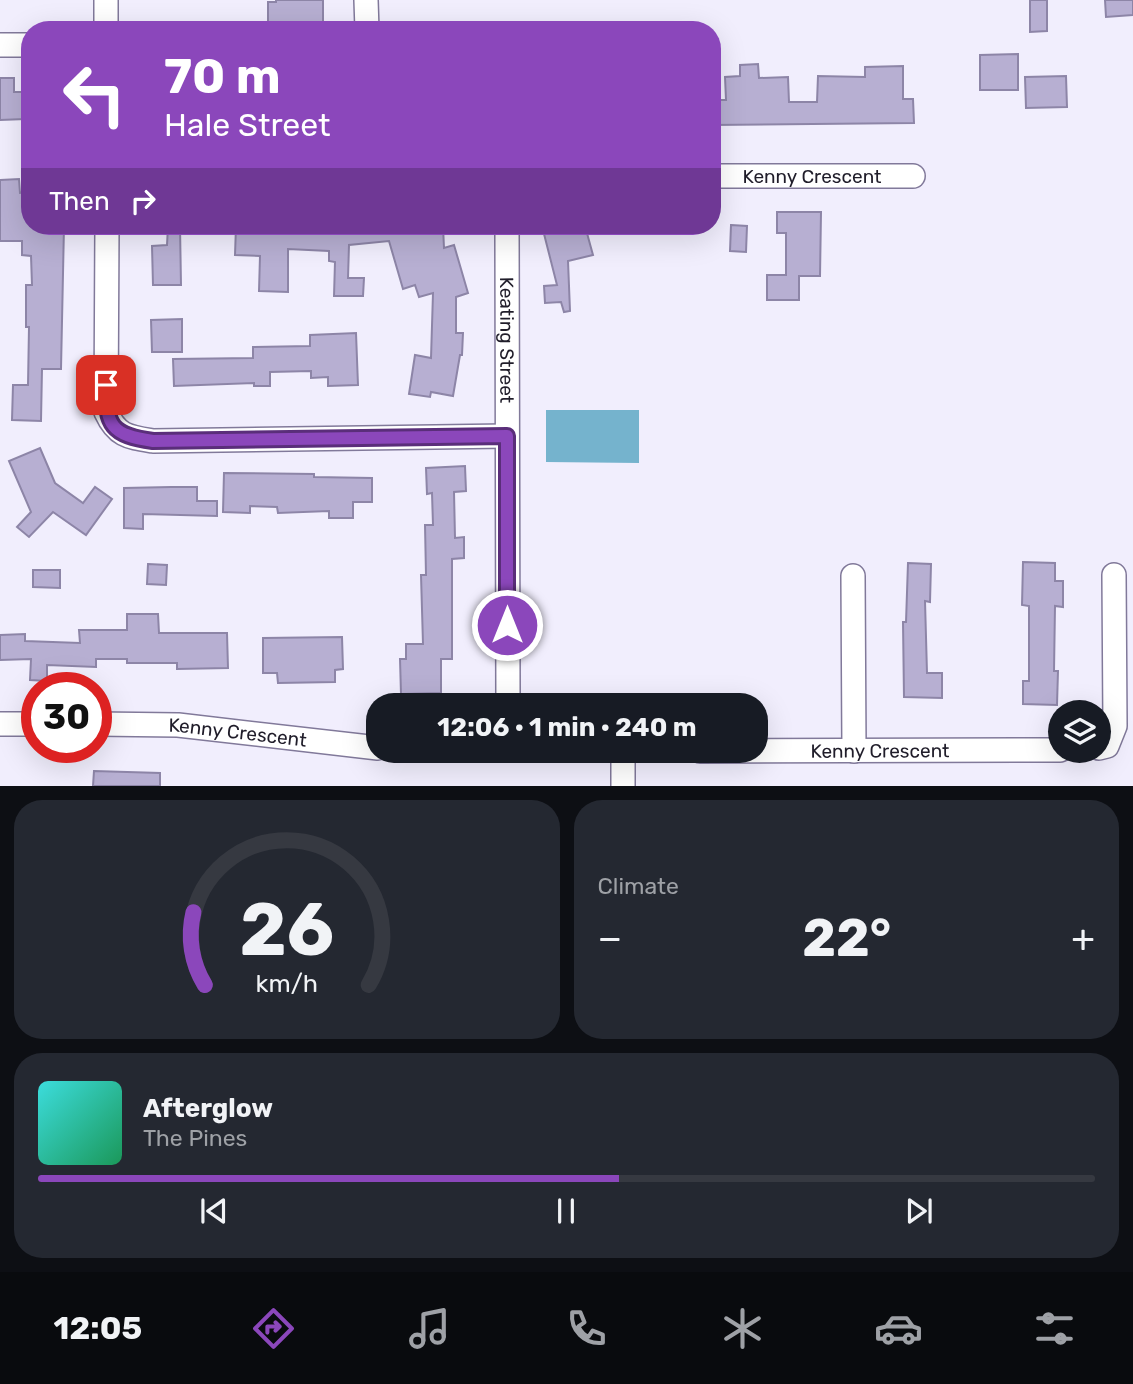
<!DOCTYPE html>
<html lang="en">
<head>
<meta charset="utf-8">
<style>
  :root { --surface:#171b24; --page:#242831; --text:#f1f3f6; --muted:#9ea1a6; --line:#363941; --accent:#8b47bb }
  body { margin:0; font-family:Rubik,sans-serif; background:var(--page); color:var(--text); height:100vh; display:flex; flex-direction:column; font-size:26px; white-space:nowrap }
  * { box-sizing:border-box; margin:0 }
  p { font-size:23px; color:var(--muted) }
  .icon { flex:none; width:38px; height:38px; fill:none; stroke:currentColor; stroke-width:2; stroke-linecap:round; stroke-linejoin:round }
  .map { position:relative; height:786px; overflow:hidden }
  .panel { display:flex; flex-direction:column; gap:14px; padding:14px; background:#0d0f14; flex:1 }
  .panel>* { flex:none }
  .top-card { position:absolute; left:21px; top:21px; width:700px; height:214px; border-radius:28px; box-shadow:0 7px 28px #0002; background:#8b47bb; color:#fff; overflow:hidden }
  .buttons { position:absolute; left:1048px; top:700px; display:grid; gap:14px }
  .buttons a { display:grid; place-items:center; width:63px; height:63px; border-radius:50%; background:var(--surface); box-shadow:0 7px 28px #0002; font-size:35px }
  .speed { position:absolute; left:21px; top:672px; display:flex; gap:14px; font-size:35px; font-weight:700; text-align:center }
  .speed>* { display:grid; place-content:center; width:91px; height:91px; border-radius:50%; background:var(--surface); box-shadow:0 7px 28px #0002; line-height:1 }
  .speed .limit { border:10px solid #d22; background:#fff; color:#111 }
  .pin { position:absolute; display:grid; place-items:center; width:60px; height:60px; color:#fff; margin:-30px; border-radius:14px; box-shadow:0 4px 10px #0006 }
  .me { position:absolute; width:77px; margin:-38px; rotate:0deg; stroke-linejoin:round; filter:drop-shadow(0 0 5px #0008) }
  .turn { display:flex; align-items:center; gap:24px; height:147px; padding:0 28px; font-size:32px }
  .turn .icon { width:91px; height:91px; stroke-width:2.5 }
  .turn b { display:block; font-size:49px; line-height:60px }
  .then { display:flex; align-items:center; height:66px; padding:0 28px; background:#0003; gap:14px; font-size:26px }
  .big { font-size:52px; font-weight:700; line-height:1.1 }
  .panel .tile { flex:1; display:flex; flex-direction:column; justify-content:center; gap:10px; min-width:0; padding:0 24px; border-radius:28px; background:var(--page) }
  .panel .dial { align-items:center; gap:0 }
  .dial svg { height:182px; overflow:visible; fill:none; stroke:var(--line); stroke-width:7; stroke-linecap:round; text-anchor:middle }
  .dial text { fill:var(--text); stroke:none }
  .song { display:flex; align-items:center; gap:21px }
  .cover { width:84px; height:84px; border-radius:10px; background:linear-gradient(135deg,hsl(180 70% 55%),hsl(150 70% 35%)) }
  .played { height:7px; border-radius:4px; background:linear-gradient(90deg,var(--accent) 55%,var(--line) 55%) }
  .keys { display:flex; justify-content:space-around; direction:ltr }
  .heat { display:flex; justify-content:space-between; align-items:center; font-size:38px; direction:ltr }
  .panel .tiles { flex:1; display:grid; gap:14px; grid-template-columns:1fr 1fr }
  .tile:last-child { grid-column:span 2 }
  .trip { position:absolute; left:366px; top:693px; width:402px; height:70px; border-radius:28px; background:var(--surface); box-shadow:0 7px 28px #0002; font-weight:700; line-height:70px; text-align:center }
  .tab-bar { display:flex; height:112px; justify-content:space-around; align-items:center; background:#090b0e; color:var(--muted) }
  .tab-bar .icon { width:49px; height:49px }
  .tab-bar .current { color:var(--accent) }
  .tab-bar b { font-size:32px; color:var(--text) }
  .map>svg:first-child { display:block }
  .water { fill:#75b3cd }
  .building { fill:#b7afd2; stroke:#8d85a7; stroke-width:2 }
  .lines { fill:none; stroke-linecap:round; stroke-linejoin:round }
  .minor-casing { stroke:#81799a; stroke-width:26 }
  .minor { stroke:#fff; stroke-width:23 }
  .route-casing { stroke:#5a2e7a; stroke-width:18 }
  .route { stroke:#8b47bb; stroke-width:12 }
  .labels { text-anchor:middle; stroke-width:7; stroke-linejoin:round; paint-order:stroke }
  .street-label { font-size:19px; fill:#201d2a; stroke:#fdfdfd }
</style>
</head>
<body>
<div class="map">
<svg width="1133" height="786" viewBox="0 0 1133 786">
  <rect width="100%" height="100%" fill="#f1eefd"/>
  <polygon class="water" points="546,410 639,410 639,463 546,462"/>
  <g class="building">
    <polygon points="276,0 323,0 323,30 268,30 268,2 276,2"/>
    <polygon points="1030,0 1047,0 1047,31 1030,32"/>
    <polygon points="1105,0 1133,0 1133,15 1106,17"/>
    <polygon points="1018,54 1018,90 980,90 980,55"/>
    <polygon points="758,64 759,78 788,77 789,102 817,102 818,76 865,77 865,67 903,66 903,99 913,99 914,123 712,125 712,100 726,100 725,77 740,76 740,65"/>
    <polygon points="1066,76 1067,107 1026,108 1025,77"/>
    <polygon points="0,78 14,78 14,92 25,92 25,119 0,120"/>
    <polygon points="19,179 20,193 30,192 30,226 64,226 61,369 42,369 41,421 12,420 13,385 28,385 29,327 26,327 26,285 32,285 31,256 22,255 22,241 0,241 0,180"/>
    <polygon points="777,212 821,212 820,276 799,276 799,300 767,300 767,275 786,275 786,233 777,233"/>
    <polygon points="731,225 747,226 746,252 730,251"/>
    <polygon points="168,226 180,226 181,285 153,285 152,246 167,245"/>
    <polygon points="236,226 443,226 444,248 454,245 468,293 456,297 456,333 463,333 462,355 460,355 453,396 431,392 430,397 409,394 415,355 431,358 433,293 419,297 415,285 403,289 389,241 349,245 348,278 364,278 363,296 334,296 335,262 329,261 329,251 288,249 288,292 259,291 260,256 235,255"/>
    <polygon points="542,226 585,226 593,255 568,261 570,311 564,312 561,302 545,303 544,286 557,285"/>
    <polygon points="182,319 182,352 152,352 151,320"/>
    <polygon points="356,333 358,385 328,386 328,377 311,378 311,371 270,372 270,386 254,386 254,383 174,386 173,359 253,358 253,347 310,346 310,335"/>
    <polygon points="40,448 55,483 83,503 95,487 112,499 86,535 53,512 29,537 17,527 31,512 9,461"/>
    <polygon points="465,466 466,491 454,492 455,538 464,537 464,558 452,559 452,659 441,659 441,693 401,694 400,659 406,659 406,644 423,644 421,575 426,575 425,525 433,525 432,493 427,494 426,468"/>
    <polygon points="224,473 314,474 314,477 372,478 372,502 353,502 353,518 329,518 329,511 278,513 277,507 250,506 250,513 223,512"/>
    <polygon points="171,487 197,487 197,501 217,501 217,516 143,514 143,529 124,528 124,488"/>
    <polygon points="1023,562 1055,563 1055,581 1063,581 1063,607 1055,606 1054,671 1058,671 1057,705 1023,704 1023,681 1029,681 1029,606 1022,605"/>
    <polygon points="908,563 931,564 930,602 925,601 927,673 942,673 942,698 904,697 903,622 906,622"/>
    <polygon points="148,564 167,565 166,585 147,584"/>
    <polygon points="33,570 60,570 60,588 33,587"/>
    <polygon points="127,614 158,614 159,633 227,633 228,668 177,669 177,663 127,663 127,659 96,659 96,667 47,665 47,681 30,680 31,659 0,660 0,635 25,634 25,641 80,643 79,630 127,630"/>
    <polygon points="342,637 343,669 335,670 335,682 278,683 277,673 263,673 263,638"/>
    <polygon points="94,771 160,773 160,786 93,786"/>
  </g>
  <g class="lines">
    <defs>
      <g id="minor">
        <polyline points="366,0 367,30"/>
        <polyline points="106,30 106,0"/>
        <polyline points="0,45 30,45"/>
        <path id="s1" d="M 712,176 L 913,176"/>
        <path d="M 107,226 L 106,412 C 117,436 128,437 153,441 L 507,436"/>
        <path id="s2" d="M 507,226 L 508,705"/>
        <polyline points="853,576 854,751"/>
        <polyline points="0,724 37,724"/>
        <path id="s3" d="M 96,724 L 178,725 L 378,748"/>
        <polyline points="1099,748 1107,746 1115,726 1114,575"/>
        <path id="s4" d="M 700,751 L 1060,750"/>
        <polyline points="623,786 623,751"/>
      </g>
    </defs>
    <use href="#minor" class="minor-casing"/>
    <use href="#minor" class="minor"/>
  </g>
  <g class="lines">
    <defs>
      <path id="route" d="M 106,385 C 106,426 111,435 153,441 L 507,436 L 507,625"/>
    </defs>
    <use href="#route" class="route-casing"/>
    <use href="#route" class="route"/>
  </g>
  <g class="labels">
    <g class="street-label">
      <text dy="7" stroke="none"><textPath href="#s1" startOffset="100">Kenny Crescent</textPath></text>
      <text dy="7" stroke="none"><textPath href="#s2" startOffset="114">Keating Street</textPath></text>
      <text dy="7" stroke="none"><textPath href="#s3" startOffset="142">Kenny Crescent</textPath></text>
      <text dy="7" stroke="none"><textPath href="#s4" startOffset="180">Kenny Crescent</textPath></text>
    </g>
  </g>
</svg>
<div class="buttons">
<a><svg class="icon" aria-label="layers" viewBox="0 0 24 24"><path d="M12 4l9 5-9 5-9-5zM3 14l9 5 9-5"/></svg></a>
</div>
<div class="speed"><div class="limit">30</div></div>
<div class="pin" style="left:106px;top:385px;background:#d93025"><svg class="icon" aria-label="arrive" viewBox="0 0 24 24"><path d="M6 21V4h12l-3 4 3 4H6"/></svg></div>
<svg class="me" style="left:507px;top:625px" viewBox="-20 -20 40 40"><circle r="17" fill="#8b47bb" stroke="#fff" stroke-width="3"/><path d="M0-11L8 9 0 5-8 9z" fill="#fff"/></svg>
<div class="trip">12:06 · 1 min · 240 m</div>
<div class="top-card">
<div class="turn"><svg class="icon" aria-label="left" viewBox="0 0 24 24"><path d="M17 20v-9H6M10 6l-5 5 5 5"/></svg><div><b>70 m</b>Hale Street</div></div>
<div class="then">Then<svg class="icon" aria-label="right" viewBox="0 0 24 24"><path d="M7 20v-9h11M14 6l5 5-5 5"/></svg></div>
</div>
</div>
<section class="panel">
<div class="tiles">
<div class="tile dial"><svg viewBox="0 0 100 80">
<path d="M14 69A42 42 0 1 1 86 69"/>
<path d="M14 69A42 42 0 0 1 9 37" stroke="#8b47bb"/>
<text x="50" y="56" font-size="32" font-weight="700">26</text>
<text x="50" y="72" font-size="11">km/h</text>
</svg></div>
<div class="tile"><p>Climate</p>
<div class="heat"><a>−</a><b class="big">22°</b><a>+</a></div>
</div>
<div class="tile">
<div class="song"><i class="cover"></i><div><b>Afterglow</b><p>The Pines</p></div></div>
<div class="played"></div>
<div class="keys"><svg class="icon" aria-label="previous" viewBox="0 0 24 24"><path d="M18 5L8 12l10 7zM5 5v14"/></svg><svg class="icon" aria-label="pause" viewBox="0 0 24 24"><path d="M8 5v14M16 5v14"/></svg><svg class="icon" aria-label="next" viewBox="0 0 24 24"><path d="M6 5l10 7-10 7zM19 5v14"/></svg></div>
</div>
</div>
</section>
<nav class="tab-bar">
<b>12:05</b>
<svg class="icon current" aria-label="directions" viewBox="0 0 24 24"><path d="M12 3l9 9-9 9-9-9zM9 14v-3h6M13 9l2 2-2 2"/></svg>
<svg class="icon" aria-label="music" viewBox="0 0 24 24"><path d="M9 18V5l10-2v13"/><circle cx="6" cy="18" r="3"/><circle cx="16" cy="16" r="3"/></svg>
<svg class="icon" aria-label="phone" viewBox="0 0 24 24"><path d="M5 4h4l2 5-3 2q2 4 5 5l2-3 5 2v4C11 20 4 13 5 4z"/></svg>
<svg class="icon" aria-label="climate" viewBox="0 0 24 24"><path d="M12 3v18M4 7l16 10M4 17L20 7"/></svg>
<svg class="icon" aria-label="car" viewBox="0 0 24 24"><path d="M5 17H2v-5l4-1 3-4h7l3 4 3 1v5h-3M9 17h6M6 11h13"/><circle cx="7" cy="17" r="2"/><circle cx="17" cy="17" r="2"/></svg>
<svg class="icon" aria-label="filters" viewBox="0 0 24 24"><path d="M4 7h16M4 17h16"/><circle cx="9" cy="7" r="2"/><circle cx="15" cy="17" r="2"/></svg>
</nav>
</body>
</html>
